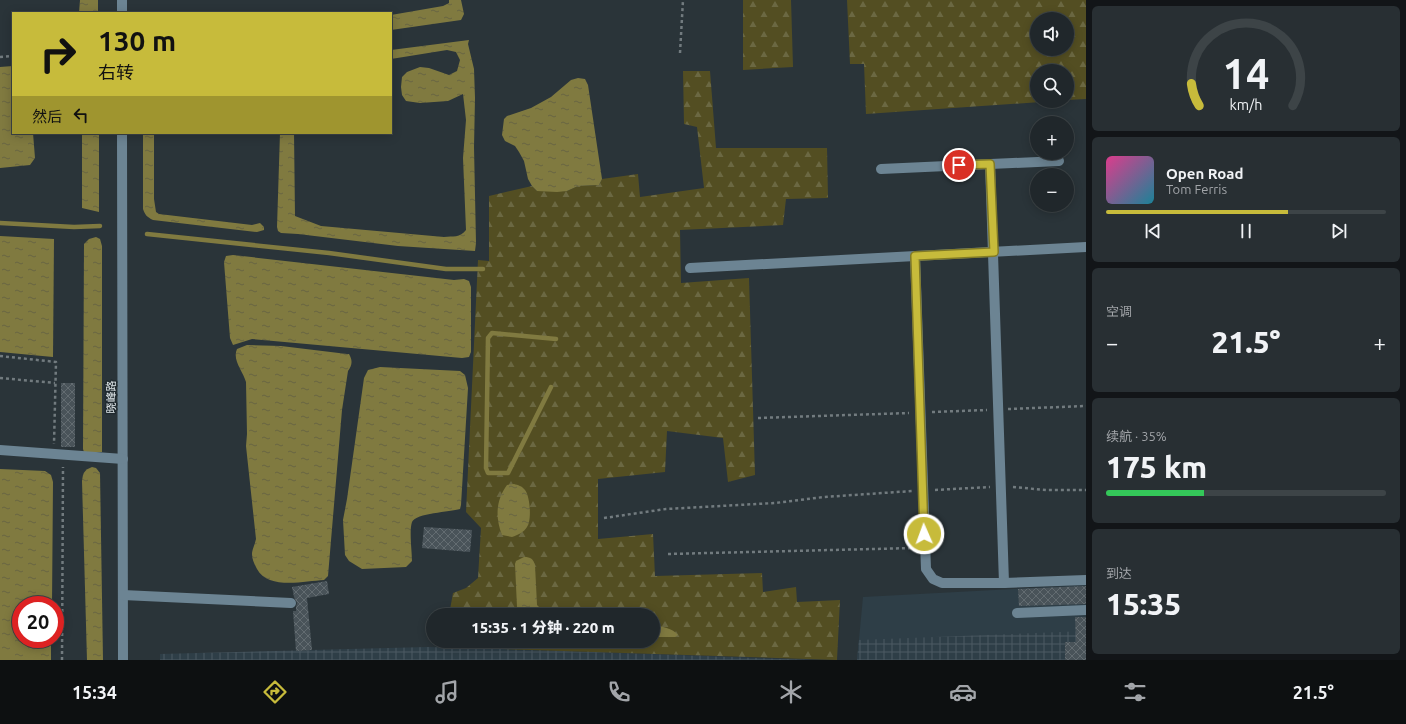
<!DOCTYPE html>
<html lang="zh">
<head>
<meta charset="utf-8">
<style>
  :root { --surface:#20272b; --page:#282f33; --text:#f1f3f6; --muted:#a2a5a9; --line:#3d4447; --accent:#c7bb3b }
  body { margin:0; font-family:Ubuntu,"Noto Sans SC",sans-serif; background:var(--page); color:var(--text); height:100vh; display:flex; flex-direction:column; font-size:15px; white-space:nowrap }
  * { box-sizing:border-box; margin:0 }
  p { font-size:13px; color:var(--muted) }
  .icon { flex:none; width:22px; height:22px; fill:none; stroke:currentColor; stroke-width:2; stroke-linecap:round; stroke-linejoin:round }
  .map { position:relative; flex:1; overflow:hidden }
  .sheet { display:flex; flex-direction:column; gap:6px; padding:6px; background:#121518; width:320px }
  .sheet>* { flex:none }
  .top-card { position:absolute; left:12px; top:12px; width:380px; height:122px; border-radius:0px; box-shadow:0 2px 10px #0003,0 0 0 1px var(--line); background:#c7bb3b; color:#111; overflow:hidden }
  .fabs { position:absolute; left:1030px; top:12px; display:grid; gap:8px }
  .fabs a { display:grid; place-items:center; width:44px; height:44px; border-radius:50%; background:var(--surface); box-shadow:0 2px 10px #0003,0 0 0 1px var(--line); font-size:20px }
  .speed { position:absolute; left:12px; top:596px; display:flex; gap:8px; font-size:20px; font-weight:700; text-align:center }
  .speed>* { display:grid; place-content:center; width:52px; height:52px; border-radius:50%; background:var(--surface); box-shadow:0 2px 10px #0003,0 0 0 1px var(--line); line-height:1 }
  .speed .limit { border:6px solid #d22; background:#fff; color:#111 }
  .pin { position:absolute; display:grid; place-items:center; width:34px; height:34px; color:#fff; margin:-17px; border:2px solid #fff; border-radius:50%; box-shadow:0 1px 4px #0007 }
  .me { position:absolute; width:44px; margin:-22px; rotate:358deg; stroke-linejoin:round; filter:drop-shadow(0 0 3px #0008) }
  .turn { display:flex; align-items:center; gap:14px; height:84px; padding:0 20px; font-size:18px }
  .turn .icon { width:52px; height:52px; stroke-width:2.5 }
  .turn b { display:block; font-size:28px; line-height:34px }
  .then { display:flex; align-items:center; height:38px; padding:0 20px; background:#0003; gap:8px; font-size:15px }
  .big { font-size:30px; font-weight:800; line-height:1.1 }
  .sheet .card { flex:1; display:flex; flex-direction:column; justify-content:center; gap:6px; min-width:0; padding:0 14px; border-radius:6px; background:var(--page) }
  .sheet .dial { align-items:center; gap:0 }
  .dial svg { height:104px; overflow:visible; fill:none; stroke:var(--line); stroke-width:7; stroke-linecap:round; text-anchor:middle }
  .dial text { fill:var(--text); stroke:none }
  .song { display:flex; align-items:center; gap:12px }
  .cover { width:48px; height:48px; border-radius:6px; background:linear-gradient(135deg,hsl(330 70% 55%),hsl(190 70% 35%)) }
  .played { height:4px; border-radius:2px; background:linear-gradient(90deg,var(--accent) 65%,var(--line) 65%) }
  .keys { display:flex; justify-content:space-around; direction:ltr }
  .heat { display:flex; justify-content:space-between; align-items:center; font-size:22px; direction:ltr }
  .charge { height:6px; border-radius:3px; background:linear-gradient(90deg,#34c759 35%,var(--line) 0) }
  .trip { position:absolute; left:426px; top:608px; width:234px; height:40px; border-radius:20px; background:var(--surface); box-shadow:0 2px 10px #0003,0 0 0 1px var(--line); font-weight:800; line-height:40px; text-align:center }
  .menu { display:flex; height:64px; justify-content:space-around; align-items:center; background:#0d1011; color:var(--muted) }
  .menu .icon { width:28px; height:28px }
  .menu .active { color:var(--accent) }
  .menu b { font-size:18px; color:var(--text) }
  main { display:flex; flex:1; min-height:0 }
  .map>svg:first-child { display:block }
  .built { fill:#2e3e47 }
  .industrial { fill:url(#industrial-grid) }
  .forest { fill:url(#forest-firs); fill-rule:evenodd }
  .water { fill:url(#water-ripples) }
  .lines { fill:none; stroke-linecap:round; stroke-linejoin:round }
  .stream { stroke:#807a40; stroke-width:4.5 }
  .building { fill:url(#building-cross-hatch) }
  .path { stroke:#727b7f; stroke-width:2.5; stroke-dasharray:3 3; stroke-linecap:butt }
  .minor { stroke:#6c8493; stroke-width:10 }
  .route-casing { stroke:#817a26; stroke-width:10 }
  .route { stroke:#c7bb3b; stroke-width:7 }
  .labels { text-anchor:middle; stroke-width:3; stroke-linejoin:round; paint-order:stroke }
  .street-label { font-size:11px; fill:#e1e8eb; stroke:#202a2f }
</style>
</head>
<body>
<main>
<div class="map">
<svg width="1086" height="660" viewBox="0 0 1086 660">
  <defs>
    <pattern id="industrial-grid" width="8" height="8" patternUnits="userSpaceOnUse"><rect width="8" height="8" fill="#2e3e47"/><path d="M0 4h8M4 0v8" fill="none" stroke="#4c5a62"/></pattern>
    <pattern id="forest-firs" width="22" height="20" patternUnits="userSpaceOnUse"><rect width="22" height="20" fill="#534e22"/><path d="M5 1l3.5 6h-7zM16 11l3.5 6h-7z" fill="#6b6842"/></pattern>
    <pattern id="water-ripples" width="26" height="14" patternUnits="userSpaceOnUse"><rect width="26" height="14" fill="#807a40"/><path d="M2 4q2-2 4 0t4 0M15 11q2-2 4 0t4 0" fill="none" stroke="#686542"/></pattern>
    <pattern id="building-cross-hatch" width="8" height="8" patternUnits="userSpaceOnUse"><rect width="8" height="8" fill="#495359"/><path d="M0 0l8 8M0 8l8-8" fill="none" stroke="#636c71"/></pattern>
  </defs>
  <rect width="100%" height="100%" fill="#2a3439"/>
  <polygon class="built" points="1086,585 1086,660 857,660 863,597"/>
  <g class="industrial">
    <polygon points="1086,631 1086,660 857,660 859,640"/>
    <polygon points="427,647 514,649 812,660 160,660 160,654"/>
  </g>
  <g class="forest">
    <polygon points="743,0 791,0 793,67 743,70"/>
    <path d="M 847,0 L 1086,0 L 1086,99 L 1067,100 L 1067,71 L 1037,71 L 1037,101 L 1055,101 L 866,114 L 864,64 L 850,64 ZM 1037,19 L 1067,19 L 1067,49 L 1037,49 Z"/>
    <polygon points="683,71 710,71 716,148 827,148 828,198 786,199 783,225 680,230 681,283 749,278 755,475 728,482 723,438 667,431 665,472 598,479 598,539 653,534 655,576 762,573 763,592 796,587 797,602 840,600 837,660 443,647 443,641 653,641 653,615 449,615 453,593 466,588 478,578 481,528 466,512 478,260 489,261 489,196 532,186 537,191 567,191 578,186 599,185 602,179 638,174 640,197 704,188 697,127 684,124"/>
  </g>
  <g class="water">
    <polygon points="80,0 98,0 98,13 79,13"/>
    <polygon points="449,0 461,0 464,14 461,20 391,30 391,15 443,6 449,3"/>
    <path d="M 469,40 L 468,44 L 474,69 L 475,98 L 474,147 L 476,243 L 475,251 L 398,246 L 298,234 L 281,233 L 278,231 L 277,227 L 280,133 L 294,133 L 295,216 L 321,226 L 444,237 C 453,236 460,238 466,230 L 463,158 L 466,120 L 463,94 L 448,101 L 420,103 L 406,101 L 402,95 L 401,87 L 402,77 L 407,72 L 420,67 L 429,68 L 449,75 L 457,71 L 460,60 L 456,52 L 447,50 L 391,59 L 391,50 Z"/>
    <polygon points="13,66 13,133 33,133 35,158 30,165 0,168 0,67"/>
    <polygon points="578,78 585,79 588,85 602,179 599,185 578,186 567,191 557,192 537,191 532,186 528,179 524,161 519,152 515,146 505,141 502,135 504,119 507,116 531,108 551,97 571,80"/>
    <polygon points="82,133 99,133 99,212 82,208"/>
    <path d="M 143,133 L 154,133 L 154,199 L 156,212 L 159,214 L 252,225 L 260,223 L 264,227 L 264,230 L 257,232 L 153,220 C 147,217 145,215 143,209 Z"/>
    <polygon points="0,236 54,239 53,357 0,352"/>
    <polygon points="96,237 100,239 102,246 102,452 84,452 83,449 84,244 89,239"/>
    <polygon points="233,255 454,280 464,279 469,281 471,287 471,352 469,357 462,358 252,339 233,345 230,338 224,262 226,256"/>
    <path d="M 247,345 L 281,346 L 347,354 L 349,354 C 353,361 352,365 348,371 L 342,410 L 328,576 L 324,580 C 304,581 268,590 257,569 C 255,565 252,560 252,554 C 252,550 255,544 256,539 L 246,446 L 247,434 L 246,382 C 243,371 232,360 237,349 Z"/>
    <path d="M 380,367 L 460,371 L 465,375 L 468,388 L 461,505 L 460,509 C 450,512 416,513 412,522 C 409,531 412,551 412,561 L 406,567 L 362,569 L 349,561 L 345,555 L 343,520 L 347,499 L 364,378 L 368,370 Z"/>
    <path d="M 92,467 L 96,468 L 100,473 L 103,660 L 87,660 L 82,481 C 83,473 84,470 92,467 Z"/>
    <polygon points="0,469 45,471 51,475 53,482 52,605 21,605 21,639 51,639 51,660 0,660"/>
    <path d="M 514,484 C 518,485 522,486 525,490 C 530,496 532,520 527,527 C 524,532 518,535 512,537 L 502,535 C 495,517 496,500 507,485 Z"/>
    <path d="M 524,557 C 531,557 533,559 535,565 L 537,605 L 541,609 L 558,609 L 566,612 L 612,615 L 501,615 C 507,608 514,611 517,607 L 515,564 L 516,561 Z"/>
    <path d="M 653,624 C 661,627 673,628 678,635 L 675,637 L 653,637 Z"/>
  </g>
  <g class="lines">
    <g class="stream">
      <polyline points="0,223 74,227 100,226"/>
      <polyline points="147,234 329,253 446,269 483,269"/>
      <polyline points="551,387 508,473 488,473 486,468 488,338 492,333 556,339"/>
    </g>
  </g>
  <g class="building">
    <rect x="61" y="383" width="14" height="64"/>
    <polygon points="424,527 472,530 470,552 422,548"/>
    <polygon points="327,581 329,594 307,598 312,650 296,651 293,611 296,611 296,607 297,603 294,597 292,587"/>
    <polygon points="1086,586 1086,604 1019,606 1018,589"/>
    <polygon points="1075,617 1086,617 1086,660 1065,660 1065,642 1076,642"/>
  </g>
  <g class="lines">
    <g class="path">
      <polyline points="680,53 683,0"/>
      <polyline points="0,57 13,56"/>
      <polyline points="0,356 56,362 54,444"/>
      <polyline points="0,378 55,383"/>
      <polyline points="1008,409 1086,406"/>
      <polyline points="932,412 987,410"/>
      <polyline points="758,418 909,413"/>
      <polyline points="1013,487 1046,490 1086,490"/>
      <polyline points="935,490 990,487"/>
      <polyline points="604,518 666,509 775,503 824,497 912,491"/>
      <polyline points="668,554 914,548"/>
      <polyline points="62,660 63,467"/>
    </g>
    <g class="minor">
      <polyline points="122,0 122,13"/>
      <polyline points="122,133 123,660"/>
      <polyline points="990,164 1004,583"/>
      <polyline points="881,169 1059,161"/>
      <polyline points="915,256 926,569 933,579 942,583 1004,583 1086,580"/>
      <polyline points="690,268 1086,247"/>
      <polyline points="0,450 123,459"/>
      <polyline points="123,595 291,603"/>
      <polyline points="1017,613 1086,610"/>
    </g>
  </g>
  <g class="lines">
    <defs>
      <polyline id="route" points="924,534 915,256 994,252 990,164 959,165"/>
    </defs>
    <use href="#route" class="route-casing"/>
    <use href="#route" class="route"/>
  </g>
  <g class="labels">
    <g class="street-label">
      <text transform="translate(111 397) rotate(-90)" y="4">晓峰路</text>
    </g>
  </g>
</svg>
<div class="fabs">
<a><svg class="icon" aria-label="sound" viewBox="0 0 24 24"><path d="M4 9h4l5-4v14l-5-4H4zM17 9q2 3 0 6"/></svg></a>
<a><svg class="icon" aria-label="search" viewBox="0 0 24 24"><circle cx="10" cy="10" r="6"/><path d="M15 15l6 6"/></svg></a>
<a>+</a>
<a>−</a>
</div>
<div class="speed"><div class="limit">20</div></div>
<div class="pin" style="left:959px;top:165px;background:#d93025"><svg class="icon" aria-label="arrive" viewBox="0 0 24 24"><path d="M6 21V4h12l-3 4 3 4H6"/></svg></div>
<svg class="me" style="left:924px;top:534px" viewBox="-20 -20 40 40"><circle r="17" fill="#c7bb3b" stroke="#fff" stroke-width="3"/><path d="M0-11L8 9 0 5-8 9z" fill="#fff"/></svg>
<div class="trip">15:35 · 1 分钟 · 220 m</div>
<div class="top-card">
<div class="turn"><svg class="icon" aria-label="right" viewBox="0 0 24 24"><path d="M7 20v-9h11M14 6l5 5-5 5"/></svg><div><b>130 m</b>右转</div></div>
<div class="then">然后<svg class="icon" aria-label="left" viewBox="0 0 24 24"><path d="M17 20v-9H6M10 6l-5 5 5 5"/></svg></div>
</div>
</div>
<section class="sheet">
<div class="card dial"><svg viewBox="0 0 100 80">
<path d="M14 69A42 42 0 1 1 86 69"/>
<path d="M14 69A42 42 0 0 1 8 52" stroke="#c7bb3b"/>
<text x="50" y="56" font-size="32" font-weight="700">14</text>
<text x="50" y="72" font-size="11">km/h</text>
</svg></div>
<div class="card">
<div class="song"><i class="cover"></i><div><b>Open Road</b><p>Tom Ferris</p></div></div>
<div class="played"></div>
<div class="keys"><svg class="icon" aria-label="previous" viewBox="0 0 24 24"><path d="M18 5L8 12l10 7zM5 5v14"/></svg><svg class="icon" aria-label="pause" viewBox="0 0 24 24"><path d="M8 5v14M16 5v14"/></svg><svg class="icon" aria-label="next" viewBox="0 0 24 24"><path d="M6 5l10 7-10 7zM19 5v14"/></svg></div>
</div>
<div class="card"><p>空调</p>
<div class="heat"><a>−</a><b class="big">21.5°</b><a>+</a></div>
</div>
<div class="card"><p>续航 · 35%</p><b class="big">175 km</b><div class="charge"></div></div>
<div class="card"><p>到达</p><b class="big">15:35</b></div>
</section>
</main>
<nav class="menu">
<b>15:34</b>
<svg class="icon active" aria-label="directions" viewBox="0 0 24 24"><path d="M12 3l9 9-9 9-9-9zM9 14v-3h6M13 9l2 2-2 2"/></svg>
<svg class="icon" aria-label="music" viewBox="0 0 24 24"><path d="M9 18V5l10-2v13"/><circle cx="6" cy="18" r="3"/><circle cx="16" cy="16" r="3"/></svg>
<svg class="icon" aria-label="phone" viewBox="0 0 24 24"><path d="M5 4h4l2 5-3 2q2 4 5 5l2-3 5 2v4C11 20 4 13 5 4z"/></svg>
<svg class="icon" aria-label="climate" viewBox="0 0 24 24"><path d="M12 3v18M4 7l16 10M4 17L20 7"/></svg>
<svg class="icon" aria-label="car" viewBox="0 0 24 24"><path d="M5 17H2v-5l4-1 3-4h7l3 4 3 1v5h-3M9 17h6M6 11h13"/><circle cx="7" cy="17" r="2"/><circle cx="17" cy="17" r="2"/></svg>
<svg class="icon" aria-label="filters" viewBox="0 0 24 24"><path d="M4 7h16M4 17h16"/><circle cx="9" cy="7" r="2"/><circle cx="15" cy="17" r="2"/></svg>
<b>21.5°</b>
</nav>
</body>
</html>
